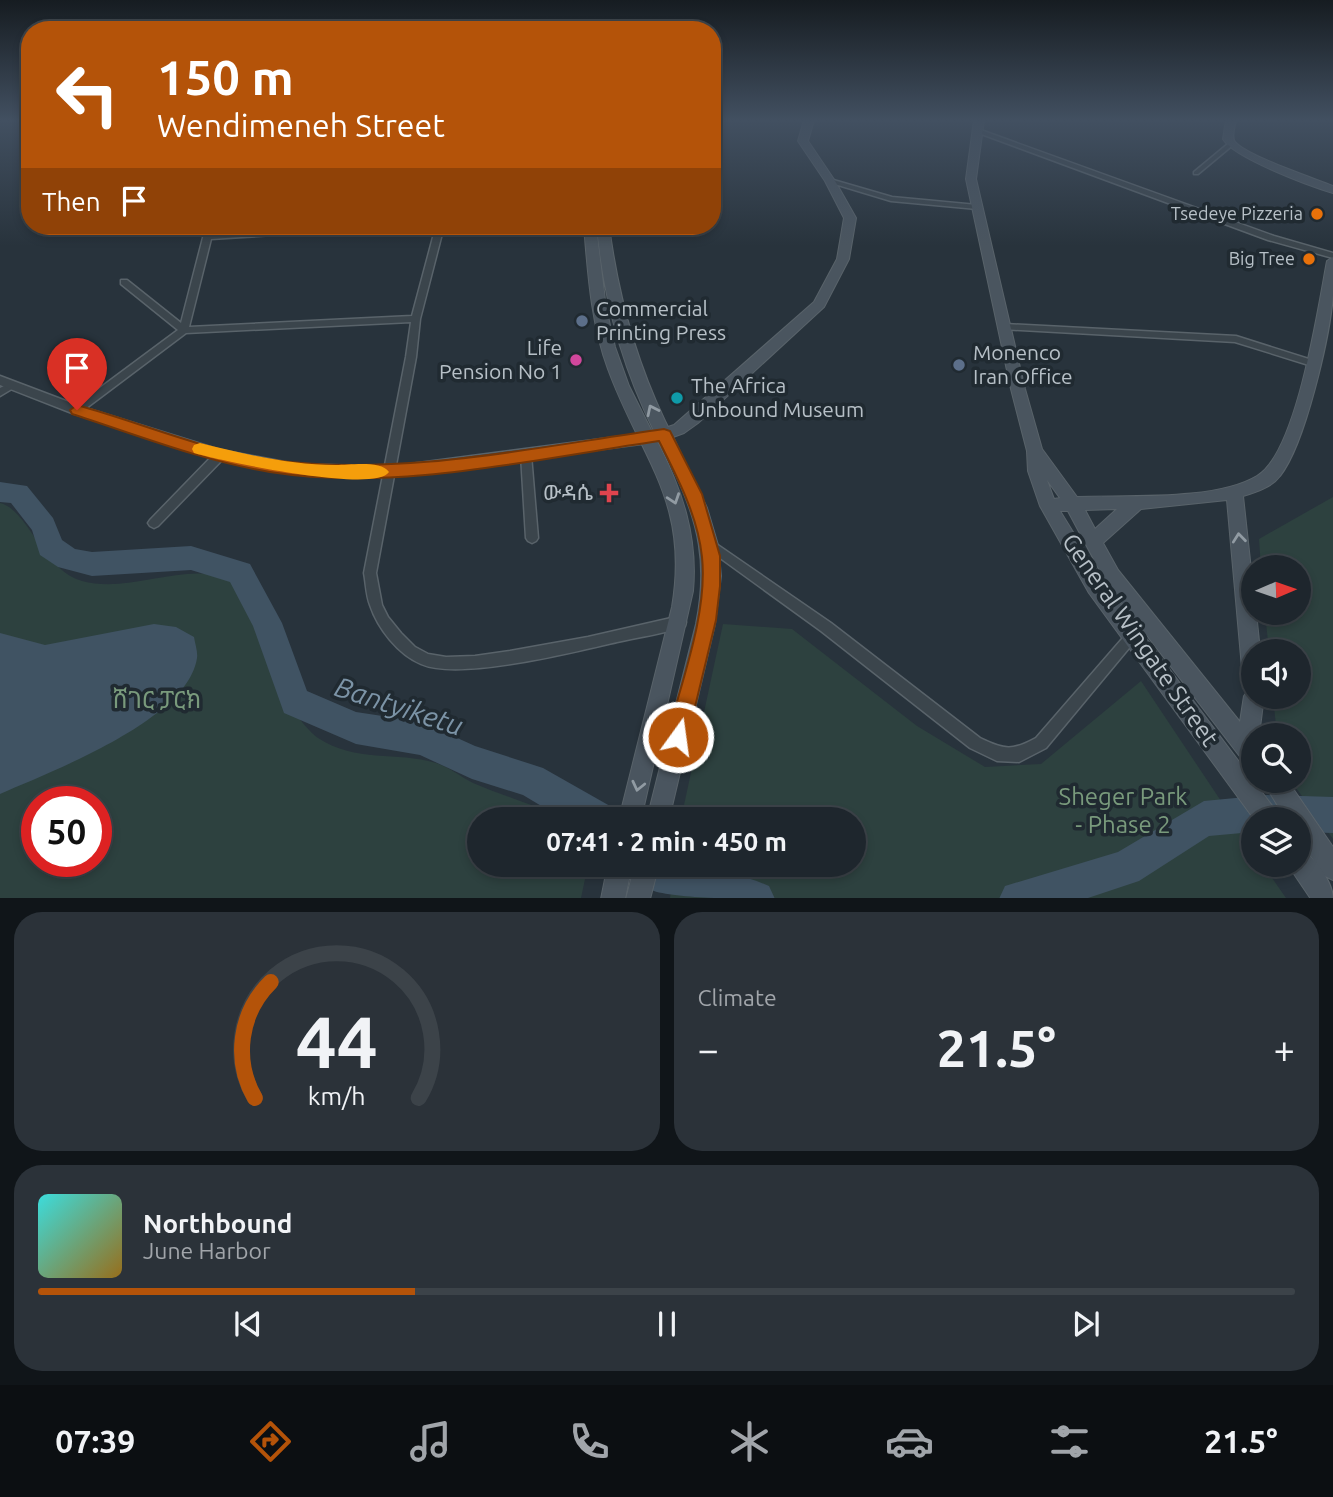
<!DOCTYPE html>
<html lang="en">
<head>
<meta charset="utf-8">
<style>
  :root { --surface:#1e262d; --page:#2b3239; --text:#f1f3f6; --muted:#a1a5aa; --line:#3c4349; --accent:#b45309 }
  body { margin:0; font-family:Ubuntu,"Noto Sans Ethiopic",sans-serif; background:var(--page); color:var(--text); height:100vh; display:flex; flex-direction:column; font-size:26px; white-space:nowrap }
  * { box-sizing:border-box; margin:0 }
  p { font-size:23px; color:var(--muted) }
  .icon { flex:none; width:38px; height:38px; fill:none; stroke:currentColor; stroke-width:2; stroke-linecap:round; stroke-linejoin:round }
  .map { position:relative; height:898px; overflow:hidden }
  .sheet { display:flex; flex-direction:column; gap:14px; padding:14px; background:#101519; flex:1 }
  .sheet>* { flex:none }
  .hud { position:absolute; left:21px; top:21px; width:700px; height:214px; border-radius:28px; box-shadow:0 4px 10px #0003,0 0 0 2px var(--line); background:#b45309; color:#fff; overflow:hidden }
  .needle { width:46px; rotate:88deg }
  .controls { position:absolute; left:1241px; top:555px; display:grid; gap:14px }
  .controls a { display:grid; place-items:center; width:70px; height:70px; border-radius:50%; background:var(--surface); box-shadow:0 4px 10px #0003,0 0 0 2px var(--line); font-size:35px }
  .speed { position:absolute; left:21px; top:786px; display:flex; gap:14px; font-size:35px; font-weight:700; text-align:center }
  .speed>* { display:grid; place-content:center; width:91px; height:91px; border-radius:50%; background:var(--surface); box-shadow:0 4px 10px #0003,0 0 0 2px var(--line); line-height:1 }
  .speed .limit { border:10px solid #d22; background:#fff; color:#111 }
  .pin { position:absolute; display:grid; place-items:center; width:60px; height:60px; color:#fff; margin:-72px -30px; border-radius:50% 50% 50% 0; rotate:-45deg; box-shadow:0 0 7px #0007 }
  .pin .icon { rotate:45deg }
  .me { position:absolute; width:77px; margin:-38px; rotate:14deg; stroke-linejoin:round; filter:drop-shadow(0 0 5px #0008) }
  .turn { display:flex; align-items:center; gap:24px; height:147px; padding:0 21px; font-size:32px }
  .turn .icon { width:91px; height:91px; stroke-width:2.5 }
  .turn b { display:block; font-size:49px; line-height:60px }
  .then { display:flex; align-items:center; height:66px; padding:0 21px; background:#0003; gap:14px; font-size:26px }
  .big { font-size:52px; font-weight:600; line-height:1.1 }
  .sheet .tile { flex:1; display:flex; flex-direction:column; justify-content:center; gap:10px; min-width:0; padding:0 24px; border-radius:28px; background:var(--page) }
  .sheet .dial { align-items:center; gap:0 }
  .dial svg { height:182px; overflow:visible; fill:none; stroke:var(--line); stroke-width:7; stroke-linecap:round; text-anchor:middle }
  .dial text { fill:var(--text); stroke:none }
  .song { display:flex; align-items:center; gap:21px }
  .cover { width:84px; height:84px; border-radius:10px; background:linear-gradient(135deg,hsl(180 70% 55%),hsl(40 70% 35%)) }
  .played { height:7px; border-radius:4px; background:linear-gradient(90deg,var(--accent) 30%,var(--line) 30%) }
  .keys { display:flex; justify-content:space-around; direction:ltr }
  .heat { display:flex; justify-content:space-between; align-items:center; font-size:38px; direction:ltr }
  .sheet .tiles { flex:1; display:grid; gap:14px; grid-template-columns:1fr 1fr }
  .tile:last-child { grid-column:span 2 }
  .trip { position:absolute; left:467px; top:807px; width:399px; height:70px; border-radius:35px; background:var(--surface); box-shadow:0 4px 10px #0003,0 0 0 2px var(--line); font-weight:600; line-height:70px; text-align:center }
  .dock { display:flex; height:112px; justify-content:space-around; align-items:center; background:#0c0f12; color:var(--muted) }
  .dock .icon { width:49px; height:49px }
  .dock .on { color:var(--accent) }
  .dock b { font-size:32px; color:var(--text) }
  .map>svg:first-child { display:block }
  .green { fill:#2d413f; fill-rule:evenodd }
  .water { fill:#405363 }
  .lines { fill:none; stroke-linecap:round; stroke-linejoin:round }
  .river { fill:#405363; fill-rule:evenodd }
  .minor-casing { stroke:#59636a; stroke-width:3 }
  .tertiary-casing { stroke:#59636a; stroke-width:3 }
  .secondary-casing { stroke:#59636a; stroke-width:2 }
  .minor { fill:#3b454c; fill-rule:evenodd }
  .tertiary { fill:#3b454c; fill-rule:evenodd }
  .secondary { fill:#4a555f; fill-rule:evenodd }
  .oneway { stroke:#919ba3 }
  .route { fill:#b45309; stroke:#753606; stroke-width:2 }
  .slow { fill:#f59e0b }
  .food-dot { fill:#e8710a; stroke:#202a31; stroke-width:2.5 }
  .service-dot { fill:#5c6f8a; stroke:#202a31; stroke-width:2.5 }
  .hotel-dot { fill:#d1479c; stroke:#202a31; stroke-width:2.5 }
  .culture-dot { fill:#0f9aa8; stroke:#202a31; stroke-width:2.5 }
  .health-dot { fill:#e0444e; stroke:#202a31; stroke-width:2.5 }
  .labels { text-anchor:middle; stroke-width:7; stroke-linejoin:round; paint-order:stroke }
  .far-poi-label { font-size:18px; fill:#b7c0c7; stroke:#202a31; text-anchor:end }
  .poi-label { font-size:21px; fill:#b7c0c7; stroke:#202a31; text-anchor:start }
  .near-street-label { font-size:24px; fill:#b7c0c7; stroke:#202a31 }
  .near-park-label { font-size:24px; fill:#799a7c; stroke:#202a31 }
  .near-water-label { font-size:28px; font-style:italic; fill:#7c94a7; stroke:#202a31 }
</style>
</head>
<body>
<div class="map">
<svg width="1333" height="899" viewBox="0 0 1333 899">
  <rect width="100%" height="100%" fill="#28333c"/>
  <g class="green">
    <polygon points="1333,497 1333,839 1291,781 1298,780 1298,735 1277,735 1273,697 1298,696 1298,651 1269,651 1265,613 1298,612 1298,567 1261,567 1259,539"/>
    <path d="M 0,503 C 29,510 42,570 82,581 C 140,597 209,545 253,598 C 259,606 260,622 263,633 C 266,646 267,662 272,674 C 280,691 303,728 318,738 C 356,763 396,751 436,763 C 449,767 461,777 473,783 C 504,796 536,806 567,819 L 480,819 L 480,864 L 588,865 L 581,898 L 0,899 ZM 37,802 L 96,802 L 96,861 L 37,861 Z"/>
    <polygon points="723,624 792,629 917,726 985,767 1041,764 1141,681 1253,849 1253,864 1263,865 1286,898 670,898 675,865 854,864 854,819 681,819"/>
  </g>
  <path class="water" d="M 154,624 L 176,627 L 194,637 C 195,644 198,652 197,658 C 188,720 52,771 0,794 L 0,633 L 45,645 Z"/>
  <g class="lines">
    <g class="river">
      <polygon points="0,482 27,486 53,518 62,540 75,549 92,552 191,546 250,564 282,623 307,691 356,712 422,722 475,746 543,768 610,806 615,819 563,819 523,795 472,779 420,755 356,744 284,713 253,626 230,582 191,570 92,576 58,567 40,555 32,530 11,503 0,502"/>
      <polygon points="1267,795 1333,797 1333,833 1298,832 1298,819 1253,819 1253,832 1209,836 1139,881 1085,899 999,899 1005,886 1118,852 1204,801"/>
      <path d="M 632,864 C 679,864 725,867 769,886 L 775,899 C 746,899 674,899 651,890 C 641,884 636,875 632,864 Z"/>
    </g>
    <defs>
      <g id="minor">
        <polygon points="978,129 1274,236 1333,253 1333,258 1268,240 976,132 975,131"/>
        <polygon points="1229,143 1234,144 1198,174 1194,174 1194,172"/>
        <polygon points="830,179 892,197 977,205 981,207 977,209 891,201 828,182 828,180"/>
        <path d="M 206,226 L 214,226 L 212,234 L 350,226 L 387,226 L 383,228 L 211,239 L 189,327 L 412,316 L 436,226 L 444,226 L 420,319 L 416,357 L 376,573 L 382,605 L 388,617 L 401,633 L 415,647 L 428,654 L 446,657 L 475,656 L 510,651 L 588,637 L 680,616 L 685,618 L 686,622 L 685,626 C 663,634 639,637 617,642 C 574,652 459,681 421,664 C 398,654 378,629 370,605 C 366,595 366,583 364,573 L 406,357 L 411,322 L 186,333 L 81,412 L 73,412 L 72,410 L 73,408 L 178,330 L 121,284 L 121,280 L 127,280 L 181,323 Z"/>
        <polygon points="1005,324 1236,336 1315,361 1317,363 1312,366 1235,342 1002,329 1001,327"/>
        <polygon points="12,382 17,385 15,387 0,396 0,388"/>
        <polygon points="220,451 224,452 225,455 224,458 158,526 154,528 150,526 148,523 150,520 216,452"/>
        <polygon points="526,451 531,455 538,538 536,541 532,543 528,541 526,538 521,455"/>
        <path d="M 709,539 L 831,623 L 980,738 C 1005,750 1012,751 1036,738 L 1128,632 L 1133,630 L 1138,632 L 1139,636 L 1046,748 L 1019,762 L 997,761 L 970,748 L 821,631 L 705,547 L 703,544 L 705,541 Z"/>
      </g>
      <polygon id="tertiary" points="0,376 82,407 220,450 295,464 388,467 648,433 655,438 648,443 388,477 295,474 220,460 72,413 0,385"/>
      <g id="secondary">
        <path d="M 804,120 L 814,120 L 808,141 L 835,181 L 856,218 L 849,259 L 824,307 L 698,423 L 684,433 L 673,437 L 707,508 L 718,545 L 721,576 L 715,624 L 669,819 L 647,819 L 696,624 C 708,565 699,522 673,469 C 669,460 664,446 657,441 C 682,490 698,536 693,591 L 641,819 L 619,819 L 672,607 C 690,501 641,459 608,369 C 591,323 588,274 584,226 L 596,226 L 606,308 L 615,347 L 629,386 L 652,432 L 654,431 C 622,366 603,298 597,226 L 609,226 C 618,295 635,358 665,421 L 668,427 L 674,425 L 814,302 L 837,259 L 844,218 L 825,181 L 798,141 Z"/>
        <path d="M 974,120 L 984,120 L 976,179 L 1025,389 L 1042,449 L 1077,497 C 1126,495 1216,501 1257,476 C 1297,453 1318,308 1327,261 L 1333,257 C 1333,270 1333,283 1333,295 C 1330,336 1305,445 1280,476 C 1272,487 1256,492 1243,496 L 1253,588 L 1253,612 L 1256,612 L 1260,651 L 1253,651 L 1253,696 L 1264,696 L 1259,735 L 1253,735 L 1253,766 L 1245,763 L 1106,582 L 1068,511 L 1060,511 L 1103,581 L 1276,811 L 1279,819 L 1254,819 L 1089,593 L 1040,506 L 1028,471 L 1027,451 L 1011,389 L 966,179 ZM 1047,480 L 1060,498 L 1054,499 ZM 1227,500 L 1243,679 L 1246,686 L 1250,688 L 1244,696 L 1240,722 L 1118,570 L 1103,543 L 1141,509 ZM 1117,509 L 1095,529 L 1085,510 Z"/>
        <path d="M 1226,120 L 1236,120 C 1235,126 1231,137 1235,142 C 1247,156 1313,178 1333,186 L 1333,193 C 1310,186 1234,158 1223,139 Z"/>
        <polygon points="1262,780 1287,780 1333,847 1333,880 1325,876 1298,838 1298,819 1286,819"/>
        <path d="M 1298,848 C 1314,855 1333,882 1333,899 L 1311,899 L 1290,868 L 1288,864 L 1298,864 Z"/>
        <polygon points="608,864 632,864 625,899 601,899"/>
        <polygon points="635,864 659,864 650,899 626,899"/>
      </g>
    </defs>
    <use href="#minor" class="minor-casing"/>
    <use href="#tertiary" class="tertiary-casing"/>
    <use href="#secondary" class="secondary-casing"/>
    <use href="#minor" class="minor"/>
    <use href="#tertiary" class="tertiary"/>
    <use href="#secondary" class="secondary"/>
  </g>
  <defs><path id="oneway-chevron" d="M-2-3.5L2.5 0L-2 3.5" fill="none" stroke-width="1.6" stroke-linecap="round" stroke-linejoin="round" transform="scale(1.75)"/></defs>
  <g class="oneway">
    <use href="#oneway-chevron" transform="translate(652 410) rotate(-116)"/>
    <use href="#oneway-chevron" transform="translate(674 499) rotate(71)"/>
    <use href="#oneway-chevron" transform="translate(1239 538) rotate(-96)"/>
    <use href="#oneway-chevron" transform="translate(638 786) rotate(103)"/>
  </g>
  <linearGradient id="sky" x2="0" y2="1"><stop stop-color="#161c21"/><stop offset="0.49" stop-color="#425061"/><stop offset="1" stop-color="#425061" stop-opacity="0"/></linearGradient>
  <rect width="1333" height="246" fill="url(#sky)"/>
  <path class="route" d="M 77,405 C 142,423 206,451 272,460 C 403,477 535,447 664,429 L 670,431 L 702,494 L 720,556 L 720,586 L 716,620 L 686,744 L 678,748 L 670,744 L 667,737 C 681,683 708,613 702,557 C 698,516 677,477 659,441 C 534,459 397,492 270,472 C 203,461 137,435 72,414 L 70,410 Z"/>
  <path class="slow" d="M 200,443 C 245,454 290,465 336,465 C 350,465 381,460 389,472 C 375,494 221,461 194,453 L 192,449 L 194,445 Z"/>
  <g class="food-dot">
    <circle cx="1317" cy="214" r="7"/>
    <circle cx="1309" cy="259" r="7"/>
  </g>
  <g class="service-dot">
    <circle cx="582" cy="321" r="7"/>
    <circle cx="959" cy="365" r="7"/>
  </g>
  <circle class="hotel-dot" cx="576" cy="360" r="7"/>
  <circle class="culture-dot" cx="677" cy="398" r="7"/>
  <path class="health-dot" d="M605.5 482.5h7v7h7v7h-7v7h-7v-7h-7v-7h7z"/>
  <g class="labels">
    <g class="far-poi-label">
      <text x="1303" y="220">Tsedeye Pizzeria</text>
      <text x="1295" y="265">Big Tree</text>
    </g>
    <g class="poi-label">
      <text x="596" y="316">Commercial<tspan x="596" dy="24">Printing Press</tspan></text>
      <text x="562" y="355" text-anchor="end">Life<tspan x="562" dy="24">Pension No 1</tspan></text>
      <text x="973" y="360">Monenco<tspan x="973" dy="24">Iran Office</tspan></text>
      <text x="691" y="393">The Africa<tspan x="691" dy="24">Unbound Museum</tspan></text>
      <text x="593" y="500" text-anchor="end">ውዳሴ</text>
    </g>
    <g class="near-street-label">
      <text transform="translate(1140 640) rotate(55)" y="8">General Wingate Street</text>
    </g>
    <g class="near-park-label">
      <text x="157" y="708">ሸገር ፓርክ</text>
      <text x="1123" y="805">Sheger Park<tspan x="1123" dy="28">- Phase 2</tspan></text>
    </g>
    <g class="near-water-label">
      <text transform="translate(399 706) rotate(18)" y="10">Bantyiketu</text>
    </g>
  </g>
</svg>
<div class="controls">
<a><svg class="needle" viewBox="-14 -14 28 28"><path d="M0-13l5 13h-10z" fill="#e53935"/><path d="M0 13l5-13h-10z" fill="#a1a5aa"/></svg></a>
<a><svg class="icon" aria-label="sound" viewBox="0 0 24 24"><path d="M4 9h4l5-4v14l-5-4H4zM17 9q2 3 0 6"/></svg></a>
<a><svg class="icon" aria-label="search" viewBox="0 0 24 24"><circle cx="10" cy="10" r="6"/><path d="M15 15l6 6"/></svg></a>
<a><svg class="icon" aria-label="layers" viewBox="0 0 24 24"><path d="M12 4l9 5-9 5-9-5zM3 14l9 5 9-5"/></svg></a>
</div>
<div class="speed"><div class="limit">50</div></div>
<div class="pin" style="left:77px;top:410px;background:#d93025"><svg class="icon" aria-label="arrive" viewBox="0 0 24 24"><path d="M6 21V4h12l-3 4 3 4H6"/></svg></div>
<svg class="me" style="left:678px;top:737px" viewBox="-20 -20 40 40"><circle r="17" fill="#b45309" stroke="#fff" stroke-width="3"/><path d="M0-11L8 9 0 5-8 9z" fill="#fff"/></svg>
<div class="trip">07:41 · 2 min · 450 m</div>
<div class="hud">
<div class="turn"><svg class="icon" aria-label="left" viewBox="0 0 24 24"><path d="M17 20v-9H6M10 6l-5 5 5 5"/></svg><div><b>150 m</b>Wendimeneh Street</div></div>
<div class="then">Then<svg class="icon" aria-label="arrive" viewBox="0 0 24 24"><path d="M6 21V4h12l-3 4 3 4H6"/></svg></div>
</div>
</div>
<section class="sheet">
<div class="tiles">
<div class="tile dial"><svg viewBox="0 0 100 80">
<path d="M14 69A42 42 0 1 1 86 69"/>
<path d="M14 69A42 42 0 0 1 21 18" stroke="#b45309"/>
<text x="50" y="56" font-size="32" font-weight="700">44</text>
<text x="50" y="72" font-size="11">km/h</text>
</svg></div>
<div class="tile"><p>Climate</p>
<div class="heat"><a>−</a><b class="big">21.5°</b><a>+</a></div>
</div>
<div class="tile">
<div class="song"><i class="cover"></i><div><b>Northbound</b><p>June Harbor</p></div></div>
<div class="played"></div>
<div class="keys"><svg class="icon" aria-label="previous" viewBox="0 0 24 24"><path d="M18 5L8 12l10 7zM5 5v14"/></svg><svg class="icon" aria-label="pause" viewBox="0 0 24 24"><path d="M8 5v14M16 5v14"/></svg><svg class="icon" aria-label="next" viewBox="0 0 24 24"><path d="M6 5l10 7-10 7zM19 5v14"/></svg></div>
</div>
</div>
</section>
<nav class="dock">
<b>07:39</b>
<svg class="icon on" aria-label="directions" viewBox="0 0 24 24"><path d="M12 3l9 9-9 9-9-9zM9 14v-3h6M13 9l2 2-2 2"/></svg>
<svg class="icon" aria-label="music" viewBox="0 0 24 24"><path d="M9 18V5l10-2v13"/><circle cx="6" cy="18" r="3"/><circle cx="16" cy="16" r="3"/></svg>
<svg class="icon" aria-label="phone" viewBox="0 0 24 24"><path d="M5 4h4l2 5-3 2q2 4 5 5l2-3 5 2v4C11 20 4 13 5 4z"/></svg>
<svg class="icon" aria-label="climate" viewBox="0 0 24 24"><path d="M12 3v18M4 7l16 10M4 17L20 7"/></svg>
<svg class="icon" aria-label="car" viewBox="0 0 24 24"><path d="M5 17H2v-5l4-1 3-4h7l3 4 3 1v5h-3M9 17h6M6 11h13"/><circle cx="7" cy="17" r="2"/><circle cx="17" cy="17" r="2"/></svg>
<svg class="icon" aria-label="filters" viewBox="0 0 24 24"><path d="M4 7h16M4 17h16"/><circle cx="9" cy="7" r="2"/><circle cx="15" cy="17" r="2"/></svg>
<b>21.5°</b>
</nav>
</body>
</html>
